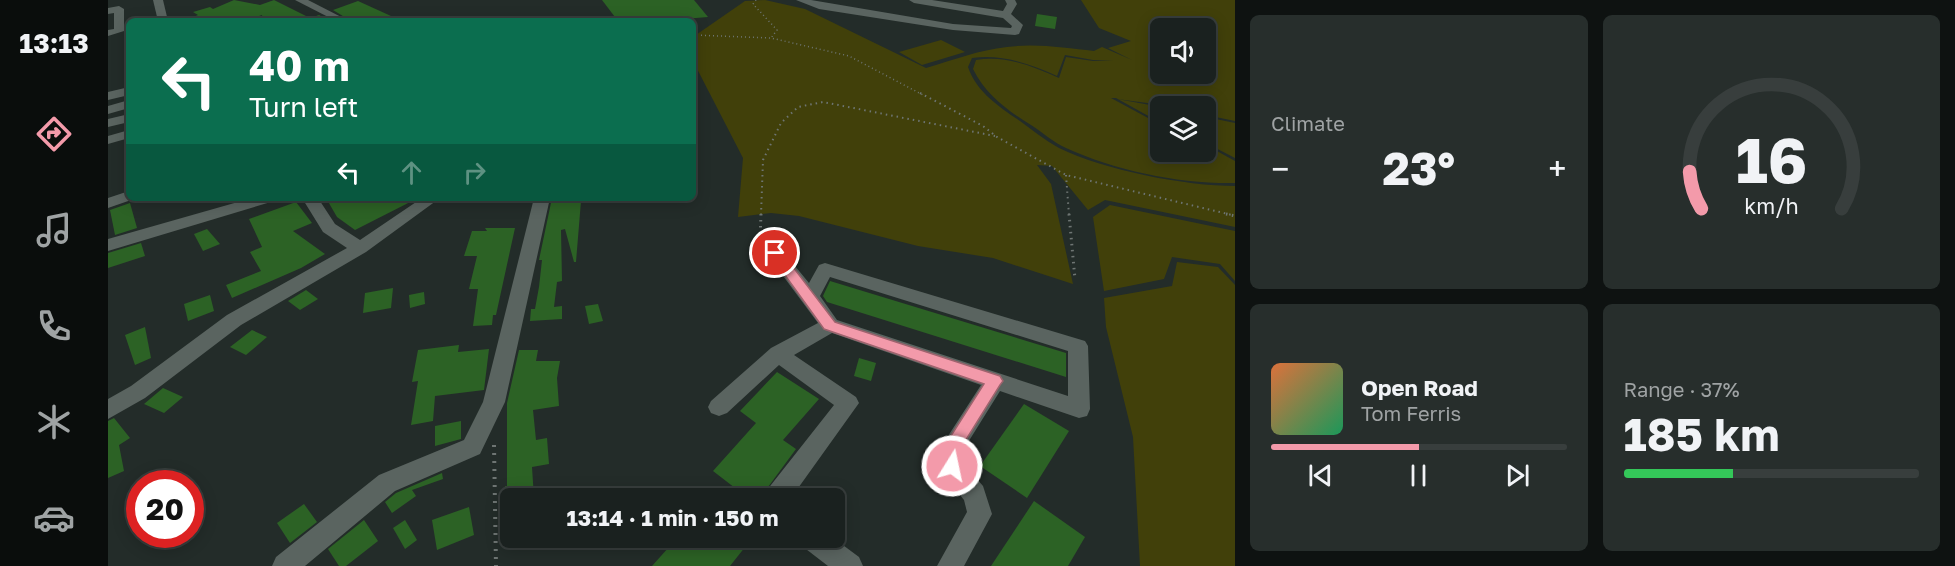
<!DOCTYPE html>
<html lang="en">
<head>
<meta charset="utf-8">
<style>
  :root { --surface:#1a211f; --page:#272e2c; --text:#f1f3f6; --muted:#9fa3a4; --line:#383e3d; --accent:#f39aaa }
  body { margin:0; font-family:"Golos Text",sans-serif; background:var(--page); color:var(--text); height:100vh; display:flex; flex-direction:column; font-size:22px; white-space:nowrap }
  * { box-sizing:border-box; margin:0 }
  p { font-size:20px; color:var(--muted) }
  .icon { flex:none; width:33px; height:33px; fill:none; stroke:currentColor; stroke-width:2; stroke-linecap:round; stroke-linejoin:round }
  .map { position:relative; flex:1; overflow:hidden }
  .drawer { display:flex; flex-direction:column; gap:15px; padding:15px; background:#0e1211; width:720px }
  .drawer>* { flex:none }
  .guide { position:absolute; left:18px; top:18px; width:570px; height:183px; border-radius:9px; box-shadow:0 3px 15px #0003,0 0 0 2px var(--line); background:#0b6e4f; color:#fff; overflow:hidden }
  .tools { position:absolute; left:1042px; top:18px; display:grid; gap:12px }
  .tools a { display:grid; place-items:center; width:66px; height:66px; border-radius:9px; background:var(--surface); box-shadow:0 3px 15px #0003,0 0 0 2px var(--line); font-size:30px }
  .speed { position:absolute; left:18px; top:470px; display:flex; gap:12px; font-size:30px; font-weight:700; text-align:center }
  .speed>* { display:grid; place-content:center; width:78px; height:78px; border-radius:50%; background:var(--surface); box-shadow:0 3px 15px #0003,0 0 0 2px var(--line); line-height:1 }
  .speed .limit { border:9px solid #d22; background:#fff; color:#111 }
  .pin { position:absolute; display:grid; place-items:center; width:51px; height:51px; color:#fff; margin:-26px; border:3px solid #fff; border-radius:50%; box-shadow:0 2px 6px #0007 }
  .me { position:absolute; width:66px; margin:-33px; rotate:10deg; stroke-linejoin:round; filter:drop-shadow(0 0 4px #0008) }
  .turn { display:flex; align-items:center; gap:21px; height:126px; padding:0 24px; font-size:27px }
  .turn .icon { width:78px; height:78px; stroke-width:2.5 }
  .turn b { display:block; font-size:42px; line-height:51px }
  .lanes { display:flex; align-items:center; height:57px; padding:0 24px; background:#0003; justify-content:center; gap:30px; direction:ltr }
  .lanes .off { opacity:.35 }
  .big { font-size:45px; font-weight:700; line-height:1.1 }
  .drawer .tile { flex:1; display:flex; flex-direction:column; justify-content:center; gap:9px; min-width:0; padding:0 21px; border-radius:9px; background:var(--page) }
  .drawer .dial { align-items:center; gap:0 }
  .dial svg { height:156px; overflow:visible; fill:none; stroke:var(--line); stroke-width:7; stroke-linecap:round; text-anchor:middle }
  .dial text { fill:var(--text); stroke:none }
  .song { display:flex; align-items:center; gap:18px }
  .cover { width:72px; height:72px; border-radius:9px; background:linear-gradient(135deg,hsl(20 70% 55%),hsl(150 70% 35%)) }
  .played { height:6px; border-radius:3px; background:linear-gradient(90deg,var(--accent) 50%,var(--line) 50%) }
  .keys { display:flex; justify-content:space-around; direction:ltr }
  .heat { display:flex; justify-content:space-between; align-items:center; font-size:33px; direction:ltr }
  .charge { height:9px; border-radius:4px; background:linear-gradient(90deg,#34c759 37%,var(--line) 0) }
  .drawer .tiles { flex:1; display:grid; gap:15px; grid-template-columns:repeat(2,1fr) }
  .trip { position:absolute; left:392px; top:488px; width:345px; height:60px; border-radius:9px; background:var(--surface); box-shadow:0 3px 15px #0003,0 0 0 2px var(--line); font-weight:700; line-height:60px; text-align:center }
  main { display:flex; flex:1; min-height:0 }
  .tabs { display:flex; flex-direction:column; width:108px; justify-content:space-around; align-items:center; background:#0a0d0c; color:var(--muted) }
  .tabs .icon { width:42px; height:42px }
  .tabs .active { color:var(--accent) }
  .tabs b { font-size:27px; color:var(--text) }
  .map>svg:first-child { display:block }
  .green { fill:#41400a; fill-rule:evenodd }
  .building { fill:#2c6225 }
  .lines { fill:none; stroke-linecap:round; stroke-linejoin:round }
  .path-far3 { stroke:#6e7573; stroke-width:1.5; stroke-dasharray:1 3; stroke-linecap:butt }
  .path-far2 { stroke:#6e7573; stroke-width:2; stroke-dasharray:1.5 4; stroke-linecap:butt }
  .path-far1 { stroke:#6e7573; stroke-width:3; stroke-dasharray:1.5 4.5; stroke-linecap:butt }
  .path { stroke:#6e7573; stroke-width:4; stroke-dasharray:2 6; stroke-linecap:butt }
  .minor { fill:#5a6460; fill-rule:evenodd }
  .route { fill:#f39aaa; stroke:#9e646e; stroke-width:1.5 }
</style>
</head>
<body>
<main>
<nav class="tabs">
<b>13:13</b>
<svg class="icon active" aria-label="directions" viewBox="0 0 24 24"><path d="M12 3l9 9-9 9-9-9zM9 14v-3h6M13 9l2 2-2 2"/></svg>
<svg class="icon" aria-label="music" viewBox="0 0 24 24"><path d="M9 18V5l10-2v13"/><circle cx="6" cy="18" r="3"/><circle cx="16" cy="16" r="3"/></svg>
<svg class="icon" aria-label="phone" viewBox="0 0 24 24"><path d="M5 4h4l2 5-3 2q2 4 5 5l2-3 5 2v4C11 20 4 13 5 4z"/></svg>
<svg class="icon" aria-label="climate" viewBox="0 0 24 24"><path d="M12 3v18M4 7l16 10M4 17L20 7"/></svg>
<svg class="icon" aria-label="car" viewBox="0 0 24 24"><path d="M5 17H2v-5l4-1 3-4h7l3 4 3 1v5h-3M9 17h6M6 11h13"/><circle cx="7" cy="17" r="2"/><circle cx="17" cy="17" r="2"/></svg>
</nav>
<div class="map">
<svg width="1127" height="566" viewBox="0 0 1127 566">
  <rect width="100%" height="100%" fill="#232c29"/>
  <g class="green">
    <path d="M 657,0 L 697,9 L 818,68 C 845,60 871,50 899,47 C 928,43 958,48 986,51 L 994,47 L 1024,60 L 1000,48 L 1023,41 L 991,28 L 973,0 L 1127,0 L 1127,121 L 1098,115 L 1098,106 L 1062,106 L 1009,99 L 1053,107 L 1053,123 L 1008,98 L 1003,98 L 1053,125 L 1053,152 L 1098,152 L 1098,145 L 1127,161 L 1127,183 C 1072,184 1008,171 958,148 C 946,143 934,132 923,125 C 900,111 877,94 865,69 L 868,60 C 898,55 924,66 951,78 L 958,57 L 985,61 L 1005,60 L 985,60 L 957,55 L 949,76 C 922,64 895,54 864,58 L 860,67 C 868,90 886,103 906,117 C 921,127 936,140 951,148 C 996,170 1077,186 1127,186 L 1127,227 L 997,200 L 980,210 L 944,166 L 929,165 L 943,184 L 965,284 L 885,258 L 810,246 L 691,216 L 663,213 L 630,217 L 635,158 L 585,61 L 585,37 L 637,1 ZM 1053,28 L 1098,28 L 1098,74 L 1053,74 Z"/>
    <polygon points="833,40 857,52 814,65 791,52"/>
    <polygon points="1098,117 1127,123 1127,158 1098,143"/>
    <polygon points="1002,205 1127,231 1127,281 1112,264 1064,257 1056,279 996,291 985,217"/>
    <polygon points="1069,262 1110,267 1127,285 1127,566 1032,566 1025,437 998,327 996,298 1064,286"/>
  </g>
  <g class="building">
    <polygon points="126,0 152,5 166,0 202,18 211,15 223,21 155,21 154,15 137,21 76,21 90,15 85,12 102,7 105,9"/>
    <polygon points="494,0 586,0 600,17 551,21 510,21"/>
    <polygon points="250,1 294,21 243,21 225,10"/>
    <polygon points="929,14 949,17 947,29 927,26"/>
    <polygon points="218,198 310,198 247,230 229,217"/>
    <polygon points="444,198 466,198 466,201 473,201 468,262 466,262 457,229 453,230 454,281 449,282 446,307 454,306 454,319 422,321 423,309 427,309 431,287 434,260 431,260"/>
    <polygon points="188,202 204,223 185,231 217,254 193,268 124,298 118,285 153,271 142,252 154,247 141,219"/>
    <polygon points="22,203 29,228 7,235 2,210"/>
    <polygon points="377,228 407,228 388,315 385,315 384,325 365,326 370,289 361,289 369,256 356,256 364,231 379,231"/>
    <polygon points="99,229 112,244 95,251 86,234"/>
    <polygon points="33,243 37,256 0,268 0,253"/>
    <polygon points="722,281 958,353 958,377 719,302 715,296"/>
    <polygon points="285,288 283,308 255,313 257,293"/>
    <polygon points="198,290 210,299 192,310 180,301"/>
    <polygon points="316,292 317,304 302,308 301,295"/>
    <polygon points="102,295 106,311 80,321 76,304"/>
    <polygon points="490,304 495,321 481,324 477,306"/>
    <polygon points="37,327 43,358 27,365 17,335"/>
    <polygon points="144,330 159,337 138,355 122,347"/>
    <polygon points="351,345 350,352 381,349 376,390 327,396 325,421 303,425 310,381 304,382 310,350"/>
    <polygon points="411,350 430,350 428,361 452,361 449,378 451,406 425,410 428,440 439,438 441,464 424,467 426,498 397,498 397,486 399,486 399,403"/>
    <polygon points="751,358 768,363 763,381 746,376"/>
    <polygon points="669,372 711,399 675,440 688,449 652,498 640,498 605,471 648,423 632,411"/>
    <polygon points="55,388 75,397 56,413 36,404"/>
    <polygon points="916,404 961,431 919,498 872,466"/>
    <polygon points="6,418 22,438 11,445 16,471 0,478 0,421"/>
    <polygon points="353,421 353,439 327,446 327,426"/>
    <polygon points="334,473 335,479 304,490 308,496 284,513 277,502 288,493"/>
    <polygon points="926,501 977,537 960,566 883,566"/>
    <polygon points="196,504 209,522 182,543 169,523"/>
    <polygon points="361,507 366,535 329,550 324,520"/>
    <polygon points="256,520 270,541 238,566 231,566 220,549"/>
    <polygon points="297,520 309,540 297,549 285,528"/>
    <polygon points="570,537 645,537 622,566 544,566"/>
  </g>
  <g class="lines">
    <g class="path-far3">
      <polyline points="648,0 645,4 669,30 663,38"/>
      <polyline points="585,35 663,38 741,56 815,95"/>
    </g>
    <g class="path-far2">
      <polyline points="812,93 875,126 889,137 958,175 1124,215"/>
      <polyline points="958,175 961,215"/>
      <polyline points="653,215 655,160 673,123 690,107 715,102 887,136"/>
    </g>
    <g class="path-far1">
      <polyline points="653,214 652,240 655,243"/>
      <polyline points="961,214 967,279"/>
      <polyline points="1118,214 1127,216"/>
    </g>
    <polyline class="path" points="386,445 388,566"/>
    <g class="minor">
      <polygon points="45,0 55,0 60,21 50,21"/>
      <polygon points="187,0 200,0 241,21 228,21"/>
      <polygon points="688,0 703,0 845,24 903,28 904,26 895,18 806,3 801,0 824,0 895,11 899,4 897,0 907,0 909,4 903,14 915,25 911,34 907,35 845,30 711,9"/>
      <polygon points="11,6 16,9 16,31 0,36 0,30 6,29 6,13 0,14 0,8"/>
      <polygon points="21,87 21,95 0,100 0,92"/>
      <polygon points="21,100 21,108 0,114 0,106"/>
      <polygon points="21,114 21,122 0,127 0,119"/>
      <polygon points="21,130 21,138 0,144 0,136"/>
      <polygon points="21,191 21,198 26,199 0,208 0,198"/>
      <polygon points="144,198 169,198 166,201 0,251 0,239"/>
      <polygon points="194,198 210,198 227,224 252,240 314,198 332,198 258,252 133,325 37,398 0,419 0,399 23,386 119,315 239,248 215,232"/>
      <polygon points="426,198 442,198 397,402 372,454 287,491 197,566 164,566 168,557 271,475 356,440 375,402"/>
      <path d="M 667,247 L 673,249 L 701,283 L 711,265 L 717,263 L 977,341 L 980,346 L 982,409 L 979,416 L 971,418 L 892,391 L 854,452 L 855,463 L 875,486 L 884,514 L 856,566 L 829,566 L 859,512 L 856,500 L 836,475 L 831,450 L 873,385 L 724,333 L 686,355 L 748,397 L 751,403 L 683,498 L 656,498 L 659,490 L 726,405 L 671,365 L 619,413 L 611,416 L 603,413 L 600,407 L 603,401 L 663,348 L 710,323 L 658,253 L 661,249 ZM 722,277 L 960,351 L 960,396 L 729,320 L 712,296 Z"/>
      <polygon points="690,537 724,537 751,557 755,566 720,566 694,546"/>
    </g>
  </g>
  <polygon class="route" points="667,248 672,250 727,322 892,376 895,381 892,385 851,451 853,466 851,472 844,475 838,472 834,450 876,384 716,329 661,253"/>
</svg>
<div class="tools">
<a><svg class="icon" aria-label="sound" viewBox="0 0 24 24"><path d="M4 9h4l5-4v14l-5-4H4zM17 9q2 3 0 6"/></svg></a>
<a><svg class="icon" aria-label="layers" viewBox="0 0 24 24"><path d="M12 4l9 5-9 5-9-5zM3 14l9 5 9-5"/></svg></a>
</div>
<div class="speed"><div class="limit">20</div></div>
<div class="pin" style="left:667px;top:253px;background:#d93025"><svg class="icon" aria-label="arrive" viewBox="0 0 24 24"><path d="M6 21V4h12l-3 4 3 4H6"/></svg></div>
<svg class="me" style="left:844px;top:466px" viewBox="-20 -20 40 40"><circle r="17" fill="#f39aaa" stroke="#fff" stroke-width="3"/><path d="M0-11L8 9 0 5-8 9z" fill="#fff"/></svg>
<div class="trip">13:14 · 1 min · 150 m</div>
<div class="guide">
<div class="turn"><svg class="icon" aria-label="left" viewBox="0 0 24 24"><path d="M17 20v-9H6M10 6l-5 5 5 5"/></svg><div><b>40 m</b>Turn left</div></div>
<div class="lanes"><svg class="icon" aria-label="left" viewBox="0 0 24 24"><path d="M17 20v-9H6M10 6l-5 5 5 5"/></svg><svg class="icon off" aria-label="ahead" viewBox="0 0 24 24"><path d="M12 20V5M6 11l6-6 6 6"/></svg><svg class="icon off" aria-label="right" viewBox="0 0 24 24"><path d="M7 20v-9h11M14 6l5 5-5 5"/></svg></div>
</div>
</div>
<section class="drawer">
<div class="tiles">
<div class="tile"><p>Climate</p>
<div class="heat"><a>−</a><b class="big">23°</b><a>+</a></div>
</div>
<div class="tile dial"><svg viewBox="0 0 100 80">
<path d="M14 69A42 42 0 1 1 86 69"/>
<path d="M14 69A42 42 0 0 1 8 50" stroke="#f39aaa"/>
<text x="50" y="56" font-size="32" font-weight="700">16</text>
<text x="50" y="72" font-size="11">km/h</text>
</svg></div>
<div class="tile">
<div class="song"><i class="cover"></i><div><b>Open Road</b><p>Tom Ferris</p></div></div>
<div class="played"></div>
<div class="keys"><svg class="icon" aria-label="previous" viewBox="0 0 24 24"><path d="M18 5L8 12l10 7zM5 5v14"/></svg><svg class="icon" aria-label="pause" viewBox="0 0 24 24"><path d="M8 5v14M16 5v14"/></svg><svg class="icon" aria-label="next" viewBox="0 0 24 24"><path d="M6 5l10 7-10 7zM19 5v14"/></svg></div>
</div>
<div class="tile"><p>Range · 37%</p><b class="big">185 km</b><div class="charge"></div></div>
</div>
</section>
</main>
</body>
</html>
